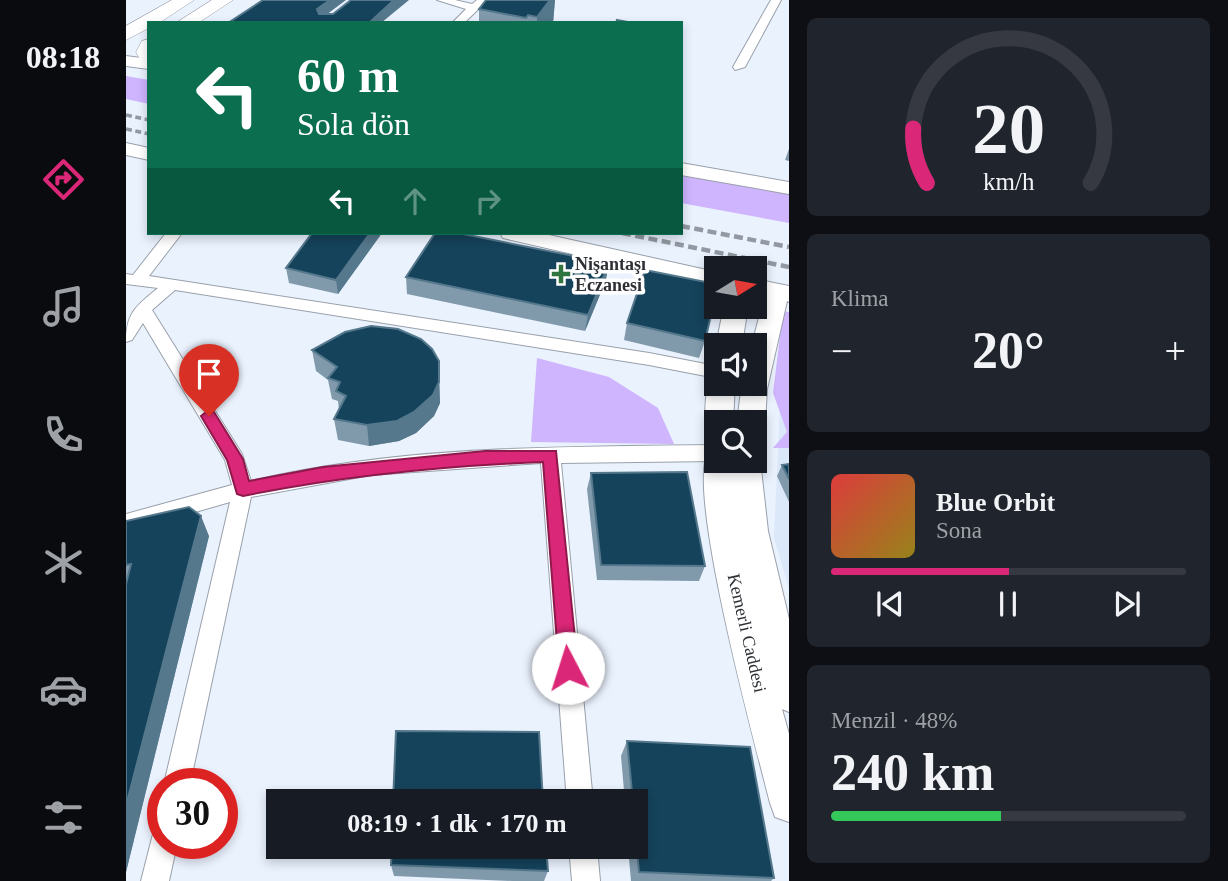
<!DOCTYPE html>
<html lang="tr">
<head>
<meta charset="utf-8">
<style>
  :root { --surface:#171b24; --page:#20242c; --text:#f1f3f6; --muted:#9ea1a6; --line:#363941; --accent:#db2777 }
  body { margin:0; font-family:Georgia,serif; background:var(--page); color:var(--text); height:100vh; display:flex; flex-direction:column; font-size:26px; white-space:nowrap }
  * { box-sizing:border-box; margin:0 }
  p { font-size:23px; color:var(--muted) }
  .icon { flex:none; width:38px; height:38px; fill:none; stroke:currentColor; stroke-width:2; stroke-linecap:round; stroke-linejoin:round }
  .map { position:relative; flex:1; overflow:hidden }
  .details { display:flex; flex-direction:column; gap:18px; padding:18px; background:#0d0f14; width:439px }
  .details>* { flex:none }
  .guide { position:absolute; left:21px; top:21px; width:536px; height:214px; border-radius:0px; box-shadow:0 4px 10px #0003; background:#0b6e4f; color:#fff; overflow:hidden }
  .needle { width:46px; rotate:79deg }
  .buttons { position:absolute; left:578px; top:256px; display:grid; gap:14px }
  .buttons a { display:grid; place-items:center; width:63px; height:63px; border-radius:0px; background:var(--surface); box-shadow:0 4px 10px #0003; font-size:35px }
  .speed { position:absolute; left:21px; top:768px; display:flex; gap:14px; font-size:35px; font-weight:700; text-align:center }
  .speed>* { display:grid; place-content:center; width:91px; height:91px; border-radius:50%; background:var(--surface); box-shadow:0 4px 10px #0003; line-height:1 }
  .speed .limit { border:10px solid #d22; background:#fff; color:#111 }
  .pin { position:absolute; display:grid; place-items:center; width:60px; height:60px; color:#fff; margin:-72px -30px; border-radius:50% 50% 50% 0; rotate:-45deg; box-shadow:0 0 7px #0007 }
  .pin .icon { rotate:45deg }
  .me { position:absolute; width:77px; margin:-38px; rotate:355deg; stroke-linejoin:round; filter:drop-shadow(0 0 5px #0008) }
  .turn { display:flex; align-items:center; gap:24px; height:147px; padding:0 35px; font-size:32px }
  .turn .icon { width:91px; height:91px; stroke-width:2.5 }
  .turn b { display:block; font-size:49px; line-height:60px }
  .lanes { display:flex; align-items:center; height:66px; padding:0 35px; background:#0003; justify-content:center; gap:35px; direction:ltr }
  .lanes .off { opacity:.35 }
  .big { font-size:52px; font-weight:700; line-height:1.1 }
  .details .card { flex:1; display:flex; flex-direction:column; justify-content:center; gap:10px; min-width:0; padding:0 24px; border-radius:10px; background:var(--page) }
  .details .dial { align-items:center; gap:0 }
  .dial svg { height:182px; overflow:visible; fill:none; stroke:var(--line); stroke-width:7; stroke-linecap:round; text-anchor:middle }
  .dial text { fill:var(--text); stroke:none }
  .song { display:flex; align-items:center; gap:21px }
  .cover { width:84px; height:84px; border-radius:10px; background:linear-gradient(135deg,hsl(0 70% 55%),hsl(50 70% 35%)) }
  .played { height:7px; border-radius:4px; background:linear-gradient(90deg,var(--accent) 50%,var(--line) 50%) }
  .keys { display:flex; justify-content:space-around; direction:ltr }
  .heat { display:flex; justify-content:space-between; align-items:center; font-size:38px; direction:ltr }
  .charge { height:10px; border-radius:5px; background:linear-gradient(90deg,#34c759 48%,var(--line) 0) }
  .trip { position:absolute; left:140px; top:789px; width:382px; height:70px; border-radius:0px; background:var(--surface); box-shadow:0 4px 10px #0003; font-weight:700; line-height:70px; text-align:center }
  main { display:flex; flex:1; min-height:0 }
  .tab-bar { display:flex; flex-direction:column; width:126px; justify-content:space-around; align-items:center; background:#090b0e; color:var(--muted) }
  .tab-bar .icon { width:49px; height:49px }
  .tab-bar .current { color:var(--accent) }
  .tab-bar b { font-size:32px; color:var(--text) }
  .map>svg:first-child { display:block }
  .built { fill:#dbe8fa }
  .green { fill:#cfb4fe }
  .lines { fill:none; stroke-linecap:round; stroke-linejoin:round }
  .street-casing { stroke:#99a0ab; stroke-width:2 }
  .secondary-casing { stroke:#99a0ab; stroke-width:2 }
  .primary-casing { stroke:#99a0ab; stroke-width:1 }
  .street { fill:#fff; fill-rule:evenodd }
  .secondary { fill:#fff; fill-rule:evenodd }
  .primary { fill:#fff; fill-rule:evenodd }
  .rail-far1 { stroke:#9399a2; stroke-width:3.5; stroke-dasharray:6 3.5; stroke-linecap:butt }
  .rail { stroke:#9399a2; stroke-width:4.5; stroke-dasharray:9 4.5; stroke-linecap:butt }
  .wall { fill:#809aac }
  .shaded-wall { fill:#55788c }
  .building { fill:#15435b; stroke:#55788c; stroke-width:2 }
  .route { fill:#db2777; stroke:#8e194d; stroke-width:2 }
  .poi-dot { fill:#307540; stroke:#fff; stroke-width:2.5 }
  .labels { text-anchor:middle; stroke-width:7; stroke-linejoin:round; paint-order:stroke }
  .poi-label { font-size:18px; font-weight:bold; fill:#2d3035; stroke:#fff; text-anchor:start }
  .street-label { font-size:18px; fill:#2d3035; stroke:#fff }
</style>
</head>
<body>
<main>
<nav class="tab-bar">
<b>08:18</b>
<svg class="icon current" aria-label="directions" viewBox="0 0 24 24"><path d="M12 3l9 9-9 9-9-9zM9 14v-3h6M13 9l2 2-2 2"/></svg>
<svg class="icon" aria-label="music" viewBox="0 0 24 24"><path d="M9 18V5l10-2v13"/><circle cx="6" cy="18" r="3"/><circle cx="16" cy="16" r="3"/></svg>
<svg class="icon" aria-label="phone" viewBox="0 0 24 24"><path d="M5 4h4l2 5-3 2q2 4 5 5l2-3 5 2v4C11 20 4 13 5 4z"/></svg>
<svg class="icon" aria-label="climate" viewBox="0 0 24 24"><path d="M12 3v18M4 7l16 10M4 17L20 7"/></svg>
<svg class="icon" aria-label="car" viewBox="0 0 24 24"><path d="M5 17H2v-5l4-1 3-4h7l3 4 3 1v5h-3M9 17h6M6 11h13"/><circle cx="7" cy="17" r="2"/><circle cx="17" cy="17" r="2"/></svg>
<svg class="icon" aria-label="filters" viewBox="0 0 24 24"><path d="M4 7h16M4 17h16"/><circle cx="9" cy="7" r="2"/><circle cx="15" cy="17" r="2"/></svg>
</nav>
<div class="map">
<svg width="663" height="881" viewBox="0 0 663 881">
  <rect width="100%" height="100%" fill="#eaf2fe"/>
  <polygon class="built" points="663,334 663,589 648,538 657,337"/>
  <g class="green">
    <polygon points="0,76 23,80 23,104 0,99"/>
    <polygon points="555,175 663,194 663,223 555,203"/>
    <polygon points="657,311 663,312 663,448 647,448 661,432 647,393"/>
    <polygon points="411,358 483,377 532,408 548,444 405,442"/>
  </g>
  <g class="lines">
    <defs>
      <g id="street">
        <polygon points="311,0 329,0 346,4 351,0 362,0 338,23 326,23 340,9"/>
        <polygon points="645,0 655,0 619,67 609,70 607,67"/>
        <path d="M 40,233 L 56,233 L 23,276 L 523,353 L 590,366 L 590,378 L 523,365 L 49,290 L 26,310 L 116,454 L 125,481 C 277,445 434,447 590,445 L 590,461 L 435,463 L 467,802 L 441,802 L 415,463 L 245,475 L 125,497 L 64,784 L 38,784 L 104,502 L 0,532 L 0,514 L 106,485 L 99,460 L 17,323 L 6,340 L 0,342 C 0,313 10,306 32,288 L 0,284 L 0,274 L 7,275 Z"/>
        <polygon points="37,831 37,844 51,844 43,881 15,881 27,834"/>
        <polygon points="443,847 471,847 474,881 446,881"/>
      </g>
      <g id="secondary">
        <polygon points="0,56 23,59 23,69 0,66"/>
        <polygon points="0,143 23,148 23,160 0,155"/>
        <polygon points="555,163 663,182 663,194 555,175"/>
        <polygon points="374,233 414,233 590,272 590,287 377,238"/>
        <polygon points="628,279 663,286 663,302 661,301 641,389 639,422 635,429 628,431 628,422 611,422 616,383 628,383 628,345 626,345 638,297 628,295"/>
        <polygon points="598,306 622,306 616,345 590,345"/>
        <path d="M 590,375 L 590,383 L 609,383 L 607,422 L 590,422 L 590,431 L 583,429 C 577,417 578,384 590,375 Z"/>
        <path d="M 590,450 L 590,460 L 628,460 L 628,452 L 634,460 L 642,531 L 663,619 L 663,712 L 656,709 L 663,734 L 663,822 L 649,817 L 644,803 C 630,747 560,492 582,452 Z"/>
      </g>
      <g id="primary">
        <polygon points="46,0 68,0 33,23 23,23 23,28 0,40 0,26"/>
        <polygon points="86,0 107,0 72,23 50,23"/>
        <polygon points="23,39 23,65 16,63 10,52 16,41"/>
      </g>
    </defs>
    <use href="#street" class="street-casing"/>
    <use href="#secondary" class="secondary-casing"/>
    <use href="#primary" class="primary-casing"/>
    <use href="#street" class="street"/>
    <use href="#secondary" class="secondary"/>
    <use href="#primary" class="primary"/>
    <g class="rail-far1">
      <polyline points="0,115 23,120"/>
      <polyline points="0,129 23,134"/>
    </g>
    <g class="rail">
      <polyline points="555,226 663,247"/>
      <polyline points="496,233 663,267"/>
    </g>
  </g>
  <g class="wall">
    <polygon points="429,0 427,23 353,23 353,9"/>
    <polygon points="663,149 663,161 659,160"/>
    <polygon points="186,233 256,233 212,294 163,283 160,268"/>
    <polygon points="280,277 480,280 459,331 281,294"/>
    <polygon points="501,323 579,341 573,358 498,340"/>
    <polygon points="186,350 313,361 314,403 308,416 290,433 273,441 243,446 212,440 208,419 213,410 212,401 206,399 202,380 190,371"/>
    <polygon points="663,464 663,502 651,476 656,465"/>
    <polygon points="465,473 579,566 573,581 471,580 461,489"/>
    <polygon points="0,521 83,536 0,872"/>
    <polygon points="501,741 648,878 645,881 505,881 502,847 509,847 509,802 499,802 495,756"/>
    <polygon points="265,865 422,871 418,881 386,881 268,876"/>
  </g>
  <g class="shaded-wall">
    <polygon points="204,0 220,0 192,21 191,9"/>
    <polygon points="268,0 283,0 255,23 243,23"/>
    <polygon points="424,0 429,0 427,23 411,23 411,17"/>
    <polygon points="244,233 256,233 212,294 210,280"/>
    <polygon points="483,263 480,280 459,331 462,315"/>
    <polygon points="313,382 314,403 308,416 290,433 273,441 243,446 241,425"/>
    <polygon points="75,516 83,536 0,872 0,806"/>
  </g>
  <g class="building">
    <polygon points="137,0 204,0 191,9 193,14 207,14 225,0 268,0 243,23 102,23"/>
    <polygon points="360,0 424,0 411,17 402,15 400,18 353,9"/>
    <polygon points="491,20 507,23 490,23"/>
    <polygon points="186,233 244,233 210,280 160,268"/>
    <polygon points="309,233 332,233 483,263 462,315 280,277"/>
    <polygon points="519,270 590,284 590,294 579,341 501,323"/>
    <polygon points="245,326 272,329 295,339 306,349 313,361 313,382 307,395 288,412 271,421 241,425 208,419 220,396 210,391 214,382 202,378 211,367 186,350 219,332"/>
    <polygon points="663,464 663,479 656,465"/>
    <polygon points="561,472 579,566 475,565 465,473"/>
    <polygon points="63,507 75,516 0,806 0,584 5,564 0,565 0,521"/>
    <polygon points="270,731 413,732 417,802 267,802"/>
    <polygon points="501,741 624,747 648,878 513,872 509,829 509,802 507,802"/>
    <polygon points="266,847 420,847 422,871 265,865"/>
  </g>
  <path class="route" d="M 83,410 L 88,412 L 117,459 L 123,481 L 197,467 L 359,451 L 430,451 L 452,668 L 449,675 L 442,678 L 435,675 L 433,668 L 417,462 C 316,466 216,476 117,496 L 111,494 L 101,460 L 75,416 Z"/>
  <path class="poi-dot" d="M431.5 263.5h7v7h7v7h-7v7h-7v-7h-7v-7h7z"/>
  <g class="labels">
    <g class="poi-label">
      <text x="449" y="270">Nişantaşı<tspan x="449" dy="21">Eczanesi</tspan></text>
    </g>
    <g class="street-label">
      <text transform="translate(621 633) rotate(77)" y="6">Kemerli Caddesi</text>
    </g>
  </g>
</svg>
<div class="buttons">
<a><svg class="needle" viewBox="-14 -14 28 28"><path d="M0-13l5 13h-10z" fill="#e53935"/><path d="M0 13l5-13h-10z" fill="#9ea1a6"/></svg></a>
<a><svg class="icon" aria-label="sound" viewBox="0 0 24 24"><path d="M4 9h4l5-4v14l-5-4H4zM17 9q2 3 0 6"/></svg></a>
<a><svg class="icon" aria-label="search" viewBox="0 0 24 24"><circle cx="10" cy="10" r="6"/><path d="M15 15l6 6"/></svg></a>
</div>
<div class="speed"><div class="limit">30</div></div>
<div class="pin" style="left:83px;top:416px;background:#d93025"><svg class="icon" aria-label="arrive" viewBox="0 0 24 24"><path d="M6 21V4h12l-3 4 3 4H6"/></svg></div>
<svg class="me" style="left:442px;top:668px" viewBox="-20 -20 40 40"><circle r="19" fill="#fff"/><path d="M0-13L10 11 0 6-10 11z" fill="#db2777"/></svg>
<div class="trip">08:19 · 1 dk · 170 m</div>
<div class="guide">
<div class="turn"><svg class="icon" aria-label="left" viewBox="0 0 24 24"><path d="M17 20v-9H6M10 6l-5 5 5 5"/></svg><div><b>60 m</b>Sola dön</div></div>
<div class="lanes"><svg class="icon" aria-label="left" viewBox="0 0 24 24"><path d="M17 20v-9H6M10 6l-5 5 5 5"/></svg><svg class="icon off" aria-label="ahead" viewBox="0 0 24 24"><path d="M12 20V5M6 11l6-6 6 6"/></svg><svg class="icon off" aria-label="right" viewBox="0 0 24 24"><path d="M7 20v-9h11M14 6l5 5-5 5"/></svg></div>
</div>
</div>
<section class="details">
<div class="card dial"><svg viewBox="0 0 100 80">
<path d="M14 69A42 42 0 1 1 86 69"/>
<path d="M14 69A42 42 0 0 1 8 45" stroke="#db2777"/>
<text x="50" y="56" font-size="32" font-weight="700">20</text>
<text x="50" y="72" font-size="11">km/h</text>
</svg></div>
<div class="card"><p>Klima</p>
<div class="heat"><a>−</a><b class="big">20°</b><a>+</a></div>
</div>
<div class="card">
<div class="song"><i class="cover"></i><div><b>Blue Orbit</b><p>Sona</p></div></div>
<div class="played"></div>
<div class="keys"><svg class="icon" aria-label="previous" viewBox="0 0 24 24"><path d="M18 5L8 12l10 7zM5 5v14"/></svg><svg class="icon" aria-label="pause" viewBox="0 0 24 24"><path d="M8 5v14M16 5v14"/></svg><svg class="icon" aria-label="next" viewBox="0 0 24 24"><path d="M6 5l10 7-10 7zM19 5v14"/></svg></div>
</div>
<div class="card"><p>Menzil · 48%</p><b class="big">240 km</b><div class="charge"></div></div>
</section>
</main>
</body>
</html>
